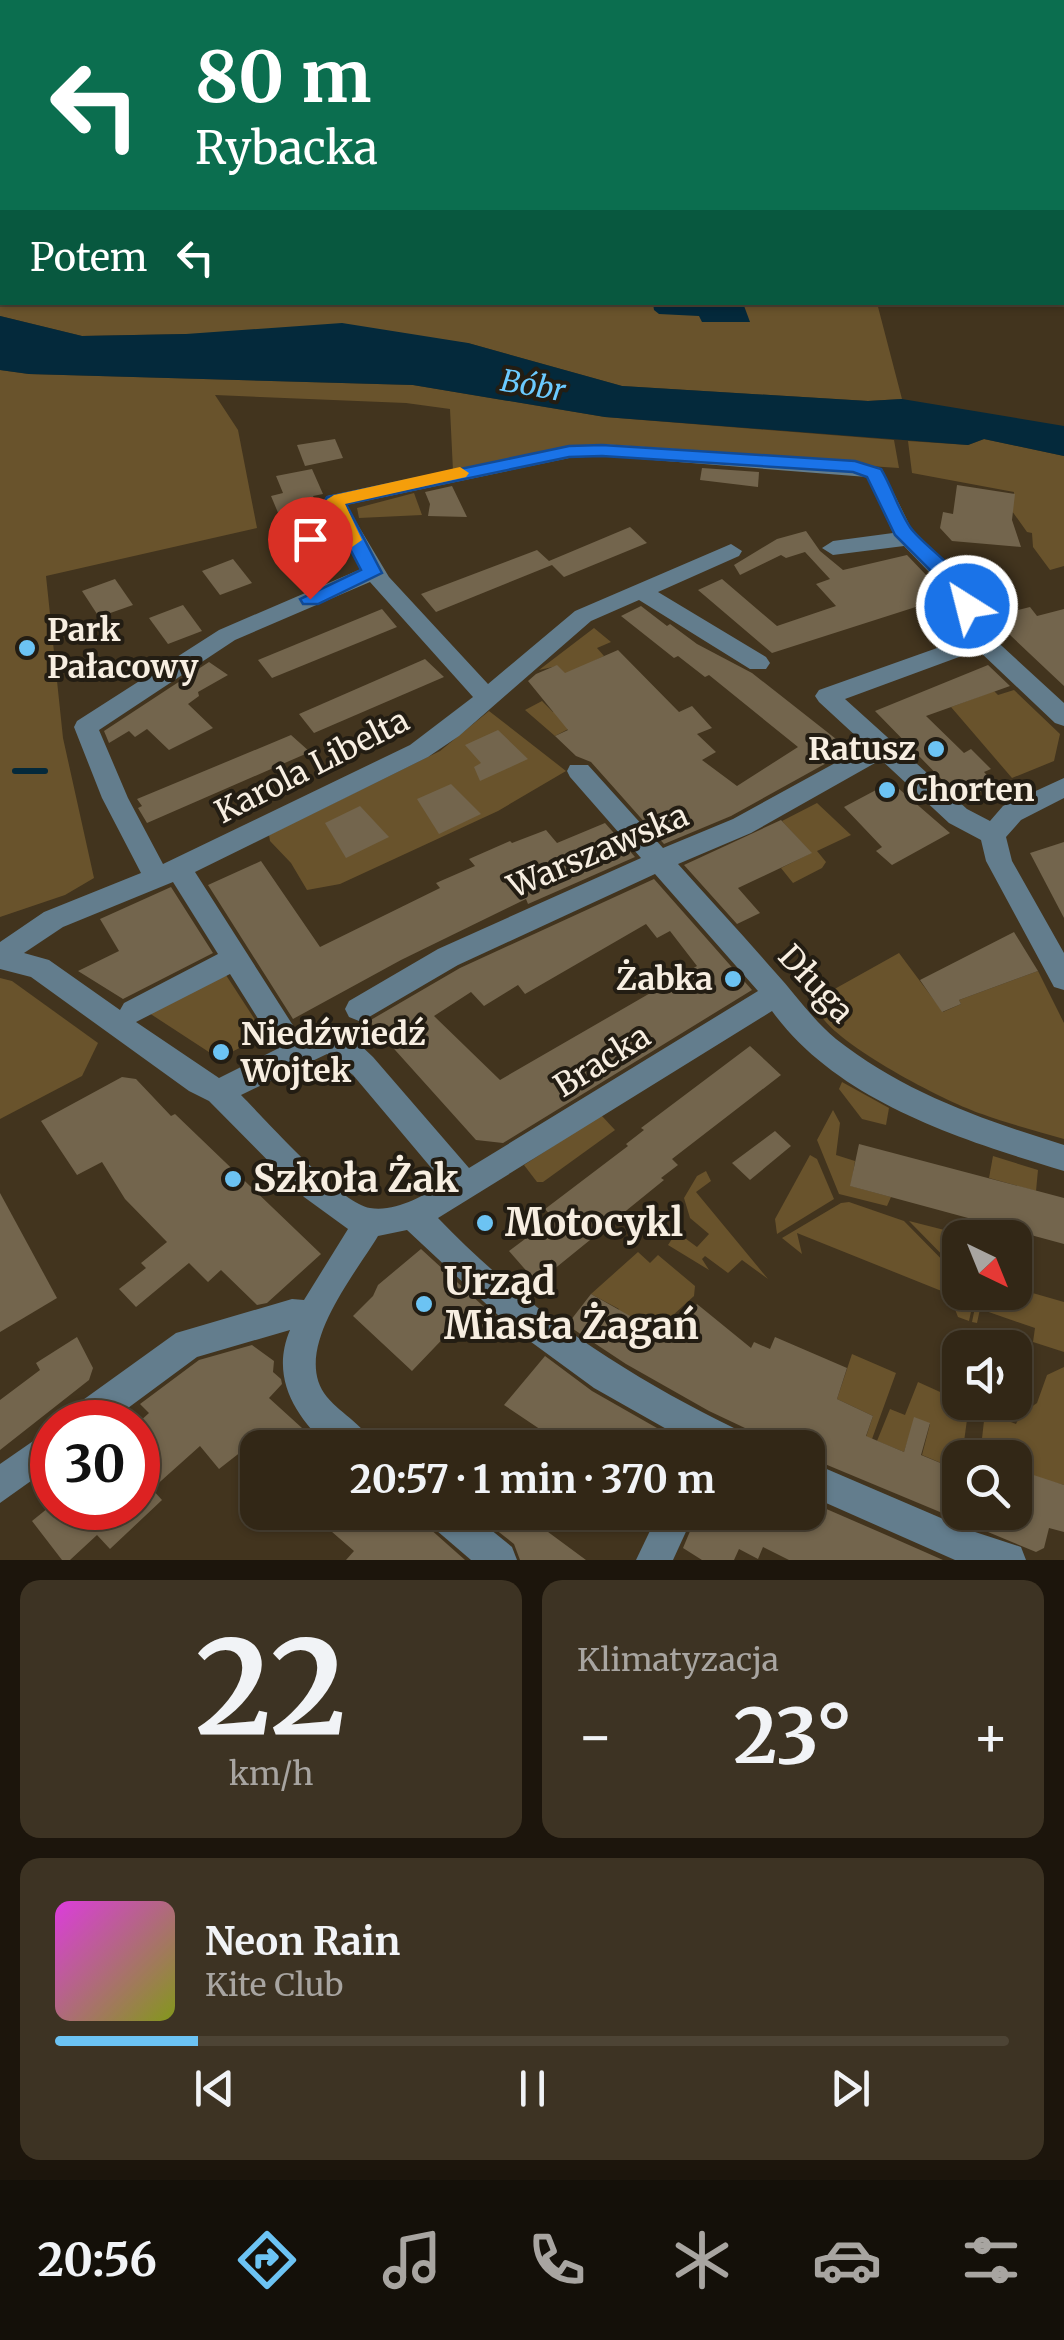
<!DOCTYPE html>
<html lang="pl">
<head>
<meta charset="utf-8">
<style>
  :root { --surface:#322716; --page:#3d3323; --text:#f1f3f6; --muted:#a8a5a1; --line:#4d4435; --accent:#6cc3f3 }
  body { margin:0; font-family:Merriweather,serif; background:var(--page); color:var(--text); height:100vh; display:flex; flex-direction:column; font-size:38px; white-space:nowrap }
  * { box-sizing:border-box; margin:0 }
  p { font-size:32px; color:var(--muted) }
  .icon { flex:none; width:55px; height:55px; fill:none; stroke:currentColor; stroke-width:2; stroke-linecap:round; stroke-linejoin:round }
  .map { position:relative; height:1560px; overflow:hidden }
  .sheet { display:flex; flex-direction:column; gap:20px; padding:20px; background:#1c150c; flex:1 }
  .sheet>* { flex:none }
  .guide { position:absolute; left:0px; top:0px; width:1065px; height:305px; box-shadow:0 2px 8px #0004,0 0 0 2px var(--line); background:#0b6e4f; color:#fff; overflow:hidden }
  .needle { width:65px; rotate:137deg }
  .buttons { position:absolute; left:942px; top:1220px; display:grid; gap:20px }
  .buttons a { display:grid; place-items:center; width:90px; height:90px; border-radius:20px; background:var(--surface); box-shadow:0 2px 8px #0004,0 0 0 2px var(--line); font-size:50px }
  .speed { position:absolute; left:30px; top:1400px; display:flex; gap:20px; font-size:50px; font-weight:700; text-align:center }
  .speed>* { display:grid; place-content:center; width:130px; height:130px; border-radius:50%; background:var(--surface); box-shadow:0 2px 8px #0004,0 0 0 2px var(--line); line-height:1 }
  .speed .limit { border:15px solid #d22; background:#fff; color:#111 }
  .pin { position:absolute; display:grid; place-items:center; width:85px; height:85px; color:#fff; margin:-102px -42px; border-radius:50% 50% 50% 0; rotate:-45deg; box-shadow:0 0 10px #0007 }
  .pin .icon { rotate:45deg }
  .me { position:absolute; width:110px; margin:-55px; rotate:324deg; stroke-linejoin:round; filter:drop-shadow(0 0 8px #0008) }
  .turn { display:flex; align-items:center; gap:35px; height:210px; padding:0 30px; font-size:45px }
  .turn .icon { width:130px; height:130px; stroke-width:2.5 }
  .turn b { display:block; font-size:70px; line-height:85px }
  .then { display:flex; align-items:center; height:95px; padding:0 30px; background:#0003; gap:20px; font-size:38px }
  .big { font-size:75px; font-weight:700; line-height:1.1 }
  .sheet .tile { flex:1; display:flex; flex-direction:column; justify-content:center; gap:15px; min-width:0; padding:0 35px; border-radius:20px; background:var(--page) }
  .sheet .dial { align-items:center; gap:0 }
  .dial b { font-size:130px; line-height:1 }
  .song { display:flex; align-items:center; gap:30px }
  .cover { width:120px; height:120px; border-radius:15px; background:linear-gradient(135deg,hsl(300 70% 55%),hsl(70 70% 35%)) }
  .played { height:10px; border-radius:5px; background:linear-gradient(90deg,var(--accent) 15%,var(--line) 15%) }
  .keys { display:flex; justify-content:space-around; direction:ltr }
  .heat { display:flex; justify-content:space-between; align-items:center; font-size:55px; direction:ltr }
  .sheet .tiles { flex:1; display:grid; gap:20px; grid-template-columns:1fr 1fr }
  .tile:last-child { grid-column:span 2 }
  .trip { position:absolute; left:240px; top:1430px; width:585px; height:100px; border-radius:20px; background:var(--surface); box-shadow:0 2px 8px #0004,0 0 0 2px var(--line); font-weight:700; line-height:100px; text-align:center }
  .menu { display:flex; height:160px; justify-content:space-around; align-items:center; background:#141009; color:var(--muted) }
  .menu .icon { width:70px; height:70px }
  .menu .selected { color:var(--accent) }
  .menu b { font-size:45px; color:var(--text) }
  .map>svg:first-child { display:block }
  .green { fill:#69532c }
  .water { fill:#04293b }
  .lines { fill:none; stroke-linecap:round; stroke-linejoin:round }
  .stream { stroke:#04293b; stroke-width:6 }
  .building { fill:#73654d; fill-rule:evenodd }
  .minor { fill:#637d8d; fill-rule:evenodd }
  .route { fill:#1a73e8; stroke:#114b97; stroke-width:2.5 }
  .slow { fill:#f59e0b }
  .poi-dot { fill:#6cc3f3; stroke:#231d13; stroke-width:4 }
  .labels { text-anchor:middle; stroke-width:8; stroke-linejoin:round; paint-order:stroke }
  .far-water-label { font-size:30px; font-style:italic; fill:#6bcaff; stroke:#231d13 }
  .poi-label { font-size:32px; font-weight:bold; fill:#f7eee1; stroke:#231d13; text-anchor:start }
  .street-label { font-size:32px; fill:#f7eee1; stroke:#231d13 }
  .near-poi-label { font-size:38px; font-weight:bold; fill:#f7eee1; stroke:#231d13; text-anchor:start }
</style>
</head>
<body>
<div class="map">
<svg width="1064" height="1560" viewBox="0 0 1064 1560">
  <rect width="100%" height="100%" fill="#42341e"/>
  <g class="green">
    <polygon points="0,0 457,2 2,2 2,302 877,303 902,399 868,401 622,386 468,343 186,334 82,336 0,316"/>
    <polygon points="0,370 29,374 413,385 605,417 894,440 899,468 611,449 453,471 450,409 406,403 215,395 238,430 257,528 46,576 63,738 94,878 65,895 0,917"/>
    <polygon points="984,439 1064,456 1064,566 1050,570 1033,547 1032,533 1027,532 1012,511 1014,492 912,473 908,441 968,445"/>
    <polygon points="414,493 422,515 359,518 357,508"/>
    <polygon points="594,628 611,642 597,648 604,656 592,662 603,711 555,736 525,710 542,701 553,712 588,694 571,683 557,666 539,670"/>
    <polygon points="1014,690 1060,734 1054,761 1012,778 951,707 994,691 998,695"/>
    <polygon points="489,711 566,771 498,811 340,884 307,890 291,863 270,841 269,835 440,751"/>
    <polygon points="817,803 851,835 817,851 826,862 822,868 793,883 781,868 811,853 782,821"/>
    <path d="M 899,953 L 943,1012 L 961,1004 L 959,1000 L 1038,971 L 1064,1023 L 1064,1139 C 1037,1131 1009,1124 982,1114 C 948,1103 824,1040 816,1006 L 822,996 Z"/>
    <polygon points="224,972 261,1029 250,1035 253,1041 222,1057 215,1056 146,1011"/>
    <polygon points="0,978 12,981 98,1043 82,1076 0,1119"/>
    <polygon points="842,1082 889,1108 886,1125 862,1119 839,1089"/>
    <polygon points="833,1110 840,1123 836,1155 855,1161 851,1186 891,1197 887,1206 839,1194 817,1140"/>
    <polygon points="601,1115 615,1130 543,1182 537,1182 524,1165"/>
    <polygon points="810,1155 817,1159 834,1199 777,1234 775,1219"/>
    <polygon points="993,1156 1038,1170 1036,1191 989,1178"/>
    <polygon points="706,1171 711,1181 696,1192 768,1279 742,1260 728,1273 705,1256 702,1259 709,1270 668,1245 672,1239 650,1225 674,1230 697,1247 709,1234 690,1218 684,1198 697,1176"/>
    <polygon points="849,1202 904,1221 960,1278 960,1292 975,1293 969,1321 958,1317 949,1294 797,1233 802,1254 782,1238 841,1203"/>
    <polygon points="909,1221 972,1237 960,1238 960,1273"/>
    <polygon points="638,1252 650,1263 658,1255 695,1286 694,1296 661,1326 637,1320 634,1325 617,1313 619,1309 591,1294"/>
    <polygon points="1015,1288 1064,1302 1064,1352 1033,1342 1035,1328 980,1309 977,1323 972,1322 978,1293 1015,1292"/>
    <polygon points="852,1354 896,1373 872,1439 866,1437 873,1416 837,1399"/>
    <polygon points="1064,1367 1064,1485 1015,1472 1015,1458 980,1456 985,1412 1016,1424 1021,1414 1037,1403 1047,1375"/>
    <polygon points="918,1382 969,1405 960,1471 922,1455 930,1424 915,1418 904,1452 877,1441 890,1409 905,1415"/>
  </g>
  <g class="water">
    <polygon points="653,303 743,303 750,322 702,322 699,316 659,314 654,310"/>
    <polygon points="0,316 82,336 186,334 342,323 468,343 622,386 868,401 902,399 1064,426 1064,456 984,439 968,445 605,417 413,385 29,374 0,370"/>
  </g>
  <g class="lines">
    <polyline class="stream" points="15,771 45,771"/>
  </g>
  <g class="building">
    <polygon points="335,439 343,458 305,466 297,445"/>
    <polygon points="702,468 759,472 758,487 700,480"/>
    <polygon points="312,469 323,494 313,496 324,522 315,524 331,566 298,573 288,547 292,546 271,496 283,493 276,476"/>
    <polygon points="957,485 1015,494 1012,520 1021,547 952,541 940,528 943,512 953,514"/>
    <polygon points="452,486 467,517 428,516 430,504 425,492"/>
    <polygon points="630,527 647,543 564,577 552,565 436,612 421,594 537,550 549,561"/>
    <polygon points="806,531 820,551 843,570 907,555 947,597 772,653 698,590 722,579 777,626 836,606 816,584 830,579 805,552 786,558 781,555 740,575 734,565 777,539"/>
    <polygon points="233,559 252,583 220,595 202,571"/>
    <polygon points="115,579 133,605 99,617 82,591"/>
    <polygon points="183,605 202,631 168,644 149,618"/>
    <polygon points="641,606 667,626 670,624 697,644 752,673 850,750 731,816 664,844 591,762 576,756 555,736 568,730 528,681 536,674 557,665 565,673 618,650 679,712 692,706 712,728 697,734 716,752 702,760 737,786 798,747 709,675 705,677 678,656 674,658 621,616"/>
    <polygon points="1030,607 1037,616 1064,609 1064,686 991,617"/>
    <polygon points="382,609 397,627 272,678 258,660"/>
    <polygon points="425,659 444,677 314,733 299,714"/>
    <polygon points="209,662 228,675 198,692 199,696 188,704 213,728 169,750 147,729 135,737 129,731 109,743 104,731"/>
    <polygon points="988,665 1010,686 926,716 964,753 971,749 991,769 984,772 996,785 966,798 956,794 875,711"/>
    <polygon points="498,730 528,759 480,781 474,767 481,763 465,745"/>
    <polygon points="291,735 310,752 147,823 138,808 142,806 137,799"/>
    <polygon points="891,782 950,833 892,865 876,851 882,847 844,807"/>
    <polygon points="451,784 481,814 439,834 417,799"/>
    <polygon points="360,806 389,837 346,858 325,823"/>
    <polygon points="781,820 812,853 738,888 760,913 737,924 684,865"/>
    <polygon points="605,823 635,857 528,904 526,899 401,960 293,1019 208,885 261,861 320,947 440,888 436,883 475,866 469,859 510,841 512,843 546,830 557,843"/>
    <polygon points="1064,842 1064,918 1030,853"/>
    <path d="M 654,879 L 752,990 L 503,1143 L 476,1140 L 369,1021 L 460,968 ZM 646,924 L 657,938 L 670,931 L 697,966 L 500,1080 L 434,1016 L 471,992 L 484,1006 L 518,985 L 525,994 Z"/>
    <polygon points="171,887 213,953 123,999 78,971 119,951 100,919"/>
    <polygon points="1014,932 1038,971 959,1000 961,1004 942,1012 920,980"/>
    <polygon points="750,1046 781,1075 672,1159 678,1165 661,1178 664,1180 537,1283 509,1251 553,1218 545,1209 628,1146 626,1144 644,1130 641,1128"/>
    <polygon points="122,1077 136,1079 171,1116 175,1114 321,1254 267,1303 257,1305 221,1270 208,1282 189,1263 136,1307 119,1289 146,1268 141,1263 167,1242 125,1199 102,1162 77,1175 41,1121"/>
    <polygon points="775,1131 791,1146 750,1180 732,1163"/>
    <polygon points="859,1144 1064,1198 1064,1244 850,1186"/>
    <polygon points="0,1193 57,1298 0,1332"/>
    <polygon points="421,1249 494,1316 472,1338 456,1325 412,1371 353,1316 373,1296 378,1285"/>
    <polygon points="591,1294 646,1325 650,1319 674,1334 697,1304 751,1348 754,1342 770,1349 775,1337 847,1368 837,1399 873,1416 866,1436 904,1452 914,1417 930,1423 921,1455 960,1471 960,1512 1015,1512 1015,1469 1064,1485 1064,1532 1049,1528 1044,1548 1036,1552 808,1457 808,1448 787,1448 709,1411 626,1364 567,1325"/>
    <polygon points="77,1337 93,1368 89,1380 0,1450 0,1400 40,1370 36,1363"/>
    <polygon points="252,1345 274,1361 273,1372 281,1379 282,1384 269,1398 324,1448 255,1448 251,1444 219,1469 200,1446 152,1489 162,1500 110,1549 97,1535 70,1560 62,1560 32,1521 48,1508 138,1508 138,1423 149,1413 140,1404 199,1360"/>
    <polygon points="545,1356 592,1391 692,1448 568,1448 504,1405"/>
    <polygon points="808,1501 884,1534 943,1560 789,1560 763,1547 758,1559 739,1549 734,1560 702,1560 683,1548 698,1512 808,1512"/>
    <polygon points="309,1512 411,1512 465,1560 346,1560 354,1551"/>
    <polygon points="508,1512 521,1512 586,1560 520,1560 514,1544 495,1529"/>
  </g>
  <g class="lines">
    <g class="minor">
      <polygon points="1045,0 1064,0 1064,2 1044,2"/>
      <path d="M 602,444 L 855,461 L 882,469 L 911,528 L 975,593 L 978,598 L 975,614 L 990,635 L 1064,703 L 1064,726 L 1055,723 L 978,650 L 845,699 L 967,809 L 990,821 L 1003,806 L 1064,778 L 1064,798 L 1021,820 L 1006,837 L 1012,861 L 1064,953 L 1064,990 L 1054,987 L 986,861 L 981,840 L 949,823 L 878,757 L 875,763 L 751,833 L 678,864 C 710,900 743,935 775,972 C 796,995 812,1019 836,1039 C 903,1092 983,1120 1064,1145 L 1064,1171 C 962,1140 838,1102 772,1011 L 438,1218 C 528,1312 634,1381 751,1436 L 756,1448 L 700,1448 L 594,1388 L 512,1328 L 407,1230 L 378,1236 C 354,1276 290,1352 327,1397 C 342,1415 366,1426 375,1448 L 330,1448 C 295,1417 270,1377 290,1330 L 197,1357 L 109,1422 L 64,1422 L 69,1410 L 176,1333 L 292,1299 L 304,1300 L 348,1229 L 304,1197 L 209,1101 L 189,1091 L 31,977 L 0,969 L 0,942 L 44,912 L 141,873 L 102,798 L 74,727 L 77,721 L 219,630 L 361,569 L 323,501 L 327,496 L 569,446 ZM 602,456 L 867,477 L 893,533 L 833,541 L 822,548 L 833,555 L 904,546 L 955,599 L 953,615 L 968,637 L 819,690 L 815,696 L 819,702 L 870,749 L 857,751 L 733,819 L 663,848 L 588,765 L 570,765 L 567,771 L 570,777 L 641,858 L 438,949 L 349,1001 L 345,1009 L 349,1017 L 359,1021 L 369,1017 L 458,965 L 655,874 L 758,991 L 469,1168 L 373,1057 L 355,1040 L 328,1029 L 301,1038 L 195,872 L 428,757 L 459,736 L 591,621 L 639,600 L 750,669 L 766,669 L 770,663 L 766,657 L 658,592 L 739,556 L 742,551 L 731,544 L 575,611 L 488,684 L 389,577 L 346,505 L 569,458 ZM 370,582 L 473,697 L 410,745 L 163,864 L 128,798 L 99,730 L 235,640 ZM 173,882 L 218,954 L 124,1003 L 120,1010 L 49,960 L 24,953 L 63,927 ZM 230,974 L 277,1049 L 219,1078 L 136,1022 ZM 327,1054 L 353,1075 L 444,1183 C 423,1196 396,1212 370,1208 C 339,1203 265,1119 241,1095 Z"/>
      <polygon points="52,1428 52,1466 0,1503 0,1464"/>
      <polygon points="808,1461 969,1530 1021,1547 1026,1560 955,1560 808,1495"/>
      <polygon points="424,1512 469,1512 512,1547 517,1560 471,1560 429,1524"/>
      <polygon points="659,1512 695,1512 673,1560 636,1560"/>
    </g>
  </g>
  <path class="route" d="M 602,445 L 855,461 L 881,469 C 892,487 898,509 910,527 C 924,548 985,585 974,611 L 960,611 L 955,595 L 895,535 L 867,477 L 853,472 L 602,456 L 569,457 L 346,504 L 382,573 L 318,604 L 303,604 L 300,599 L 361,570 L 325,501 L 327,497 L 569,446 Z"/>
  <polygon class="slow" points="460,467 469,473 466,477 345,504 362,540 352,547 343,540 325,501 334,495"/>
  <g class="poi-dot">
    <circle cx="27" cy="648" r="10"/>
    <circle cx="936" cy="749" r="10"/>
    <circle cx="887" cy="790" r="10"/>
    <circle cx="733" cy="979" r="10"/>
    <circle cx="221" cy="1052" r="10"/>
    <circle cx="233" cy="1179" r="10"/>
    <circle cx="485" cy="1223" r="10"/>
    <circle cx="424" cy="1304" r="10"/>
  </g>
  <g class="labels">
    <g class="far-water-label">
      <text transform="translate(533 386) rotate(10)" y="10">Bóbr</text>
    </g>
    <g class="poi-label">
      <text x="47" y="641">Park<tspan x="47" dy="37">Pałacowy</tspan></text>
      <text x="916" y="760" text-anchor="end">Ratusz</text>
      <text x="907" y="801">Chorten</text>
      <text x="713" y="990" text-anchor="end">Żabka</text>
      <text x="241" y="1045">Niedźwiedź<tspan x="241" dy="37">Wojtek</tspan></text>
    </g>
    <g class="street-label">
      <text transform="translate(312 766) rotate(-27)" y="11">Karola Libelta</text>
      <text transform="translate(598 851) rotate(-23)" y="11">Warszawska</text>
      <text transform="translate(816 984) rotate(47)" y="11">Długa</text>
      <text transform="translate(602 1061) rotate(-32)" y="11">Bracka</text>
    </g>
    <g class="near-poi-label">
      <text x="253" y="1192">Szkoła Żak</text>
      <text x="505" y="1236">Motocykl</text>
      <text x="444" y="1295">Urząd<tspan x="444" dy="44">Miasta Żagań</tspan></text>
    </g>
  </g>
</svg>
<div class="buttons">
<a><svg class="needle" viewBox="-14 -14 28 28"><path d="M0-13l5 13h-10z" fill="#e53935"/><path d="M0 13l5-13h-10z" fill="#a8a5a1"/></svg></a>
<a><svg class="icon" aria-label="sound" viewBox="0 0 24 24"><path d="M4 9h4l5-4v14l-5-4H4zM17 9q2 3 0 6"/></svg></a>
<a><svg class="icon" aria-label="search" viewBox="0 0 24 24"><circle cx="10" cy="10" r="6"/><path d="M15 15l6 6"/></svg></a>
</div>
<div class="speed"><div class="limit">30</div></div>
<div class="pin" style="left:310px;top:599px;background:#d93025"><svg class="icon" aria-label="arrive" viewBox="0 0 24 24"><path d="M6 21V4h12l-3 4 3 4H6"/></svg></div>
<svg class="me" style="left:967px;top:606px" viewBox="-20 -20 40 40"><circle r="17" fill="#1a73e8" stroke="#fff" stroke-width="3"/><path d="M0-11L8 9 0 5-8 9z" fill="#fff"/></svg>
<div class="trip">20:57 · 1 min · 370 m</div>
<div class="guide">
<div class="turn"><svg class="icon" aria-label="left" viewBox="0 0 24 24"><path d="M17 20v-9H6M10 6l-5 5 5 5"/></svg><div><b>80 m</b>Rybacka</div></div>
<div class="then">Potem<svg class="icon" aria-label="left" viewBox="0 0 24 24"><path d="M17 20v-9H6M10 6l-5 5 5 5"/></svg></div>
</div>
</div>
<section class="sheet">
<div class="tiles">
<div class="tile dial"><b>22</b><p>km/h</p></div>
<div class="tile"><p>Klimatyzacja</p>
<div class="heat"><a>−</a><b class="big">23°</b><a>+</a></div>
</div>
<div class="tile">
<div class="song"><i class="cover"></i><div><b>Neon Rain</b><p>Kite Club</p></div></div>
<div class="played"></div>
<div class="keys"><svg class="icon" aria-label="previous" viewBox="0 0 24 24"><path d="M18 5L8 12l10 7zM5 5v14"/></svg><svg class="icon" aria-label="pause" viewBox="0 0 24 24"><path d="M8 5v14M16 5v14"/></svg><svg class="icon" aria-label="next" viewBox="0 0 24 24"><path d="M6 5l10 7-10 7zM19 5v14"/></svg></div>
</div>
</div>
</section>
<nav class="menu">
<b>20:56</b>
<svg class="icon selected" aria-label="directions" viewBox="0 0 24 24"><path d="M12 3l9 9-9 9-9-9zM9 14v-3h6M13 9l2 2-2 2"/></svg>
<svg class="icon" aria-label="music" viewBox="0 0 24 24"><path d="M9 18V5l10-2v13"/><circle cx="6" cy="18" r="3"/><circle cx="16" cy="16" r="3"/></svg>
<svg class="icon" aria-label="phone" viewBox="0 0 24 24"><path d="M5 4h4l2 5-3 2q2 4 5 5l2-3 5 2v4C11 20 4 13 5 4z"/></svg>
<svg class="icon" aria-label="climate" viewBox="0 0 24 24"><path d="M12 3v18M4 7l16 10M4 17L20 7"/></svg>
<svg class="icon" aria-label="car" viewBox="0 0 24 24"><path d="M5 17H2v-5l4-1 3-4h7l3 4 3 1v5h-3M9 17h6M6 11h13"/><circle cx="7" cy="17" r="2"/><circle cx="17" cy="17" r="2"/></svg>
<svg class="icon" aria-label="filters" viewBox="0 0 24 24"><path d="M4 7h16M4 17h16"/><circle cx="9" cy="7" r="2"/><circle cx="15" cy="17" r="2"/></svg>
</nav>
</body>
</html>
